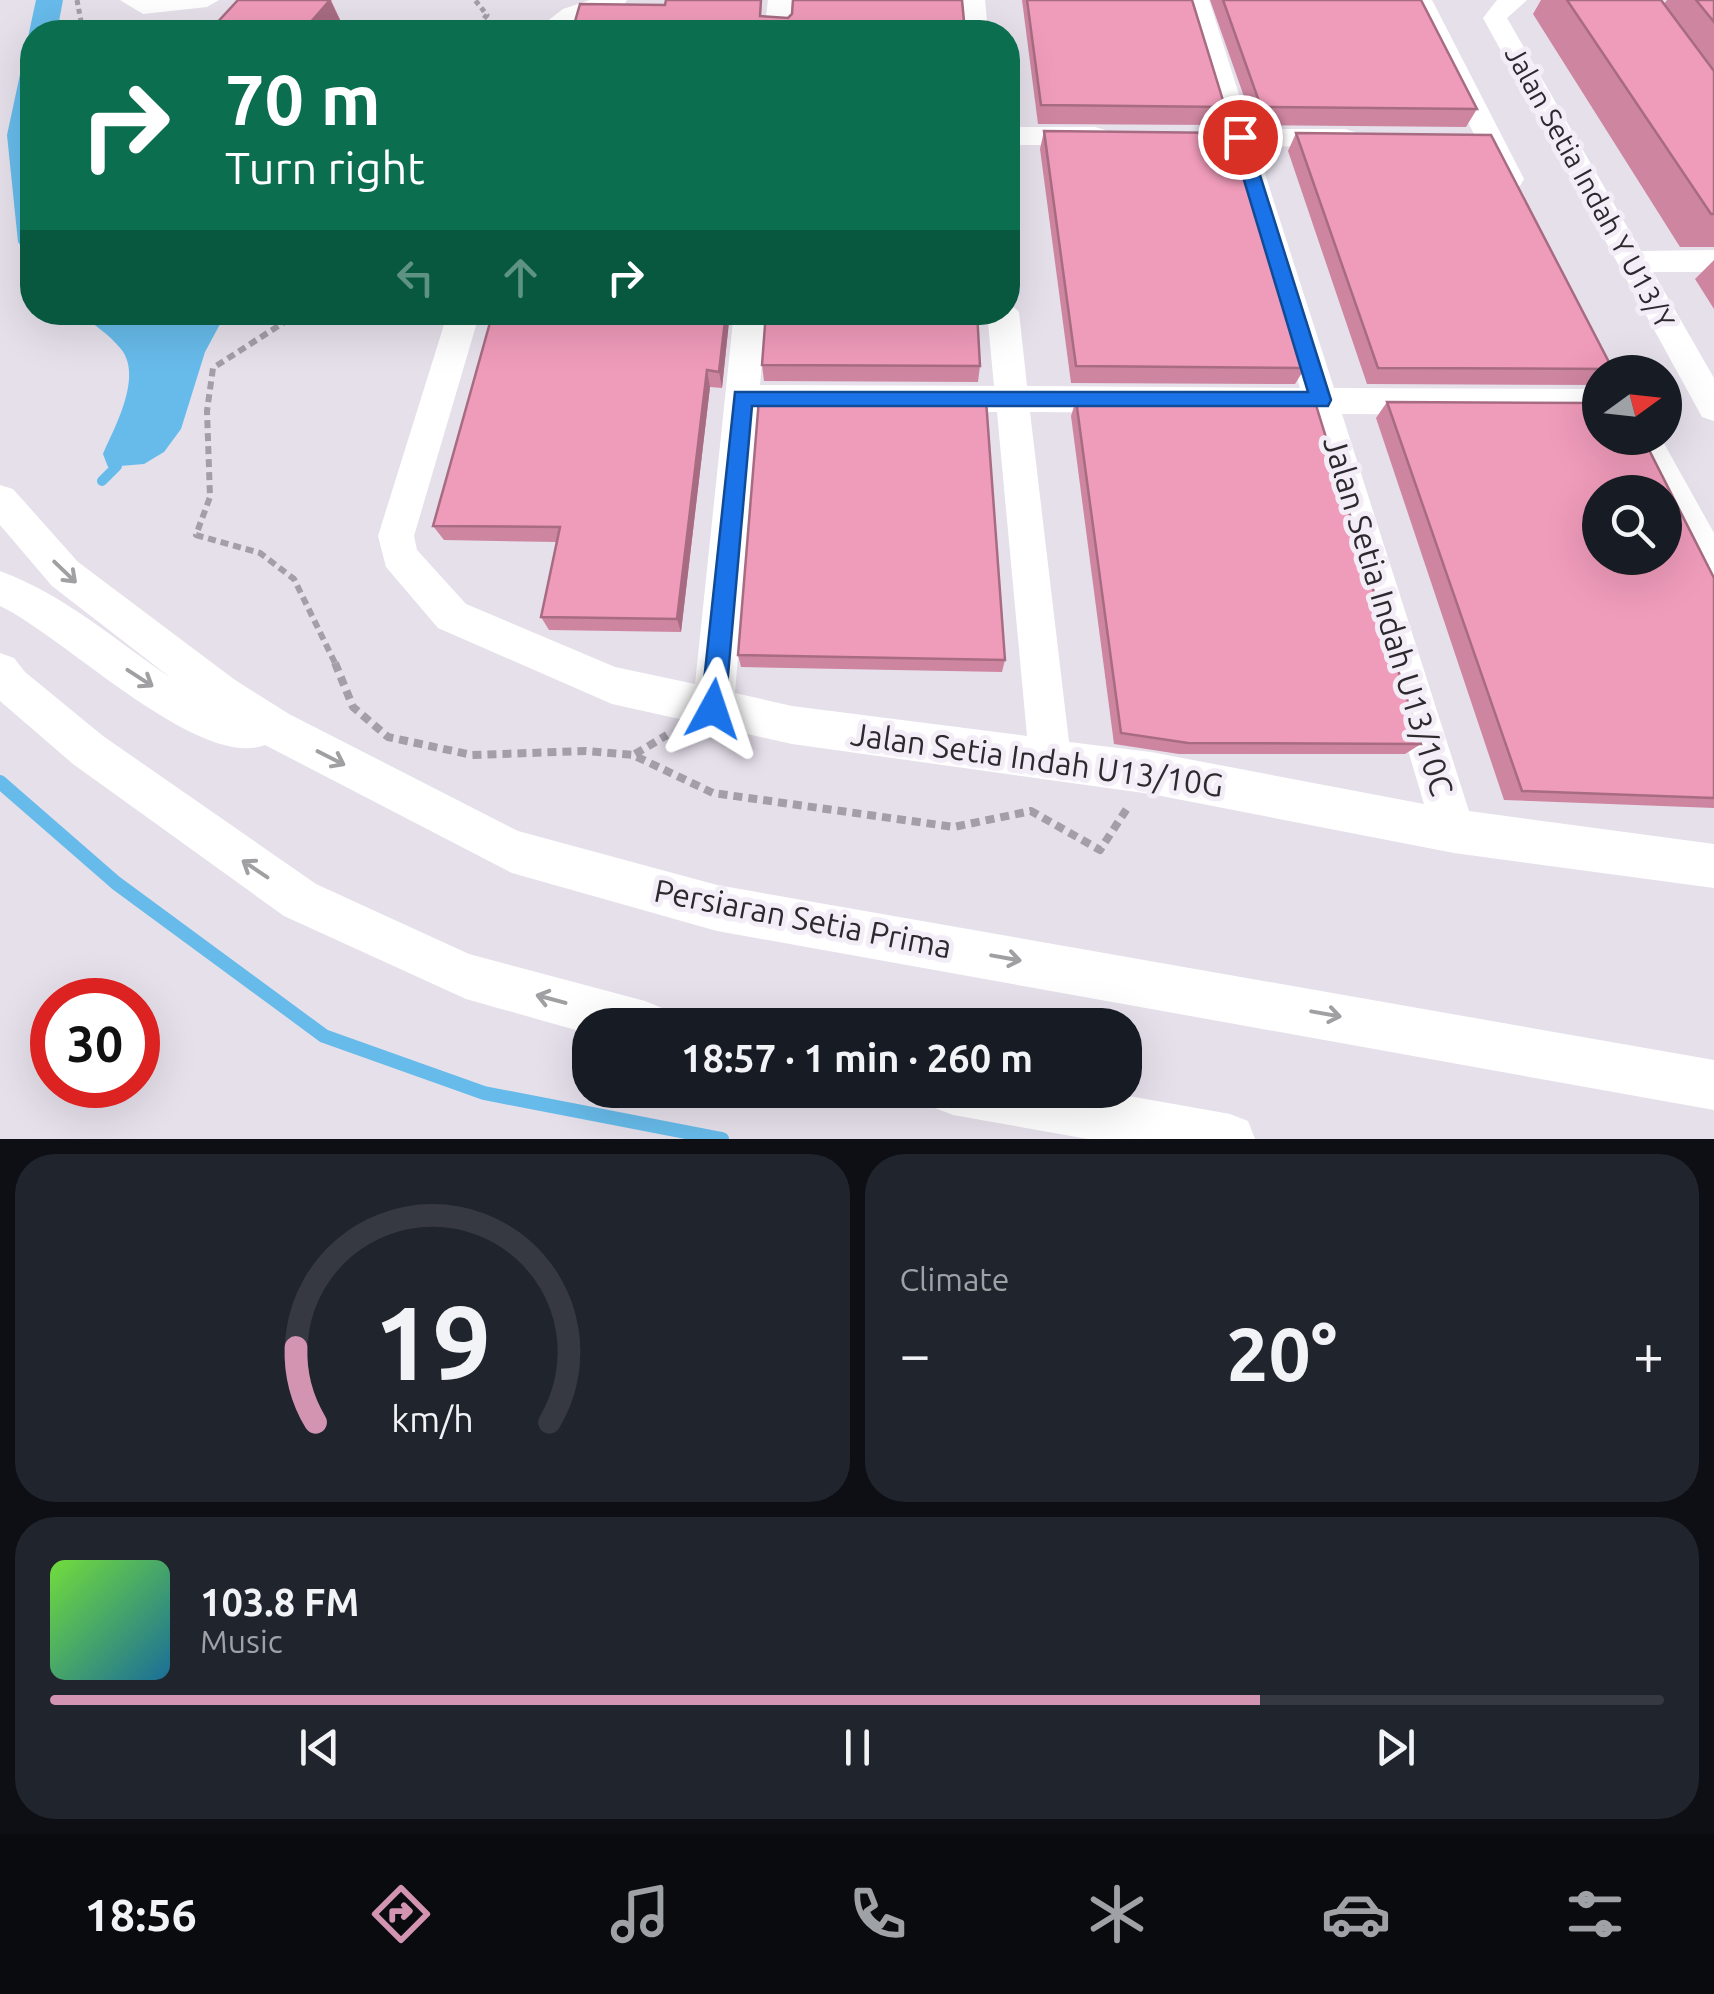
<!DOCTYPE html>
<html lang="en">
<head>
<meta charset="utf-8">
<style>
  :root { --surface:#171b24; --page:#20242c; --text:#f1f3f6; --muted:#9ea1a6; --line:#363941; --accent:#d394b2 }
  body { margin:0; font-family:Ubuntu,sans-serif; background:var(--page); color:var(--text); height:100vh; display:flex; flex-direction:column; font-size:38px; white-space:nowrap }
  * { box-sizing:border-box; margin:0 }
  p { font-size:32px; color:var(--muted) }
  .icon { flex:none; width:55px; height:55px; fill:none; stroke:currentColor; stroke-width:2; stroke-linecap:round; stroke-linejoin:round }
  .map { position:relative; height:1139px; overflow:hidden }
  .panel { display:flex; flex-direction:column; gap:15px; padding:15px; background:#0d0f14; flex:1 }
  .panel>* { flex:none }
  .guide { position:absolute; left:20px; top:20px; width:1000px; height:305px; border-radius:40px; box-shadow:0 10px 40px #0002; background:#0b6e4f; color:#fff; overflow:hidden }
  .needle { width:65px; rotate:75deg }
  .fabs { position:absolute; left:1582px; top:355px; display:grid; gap:20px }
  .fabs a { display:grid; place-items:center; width:100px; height:100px; border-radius:50%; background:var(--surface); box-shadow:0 10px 40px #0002; font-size:50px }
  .speed { position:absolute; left:30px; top:978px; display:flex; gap:20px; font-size:50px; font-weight:700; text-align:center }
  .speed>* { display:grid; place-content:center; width:130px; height:130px; border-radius:50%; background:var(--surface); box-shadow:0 10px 40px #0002; line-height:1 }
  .speed .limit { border:15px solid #d22; background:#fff; color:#111 }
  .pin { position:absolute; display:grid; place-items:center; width:85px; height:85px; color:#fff; margin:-42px; border:5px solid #fff; border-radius:50%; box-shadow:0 2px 10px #0007 }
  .me { position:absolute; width:110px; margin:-55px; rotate:5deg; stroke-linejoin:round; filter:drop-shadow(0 0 8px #0008) }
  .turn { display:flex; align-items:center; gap:35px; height:210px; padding:0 40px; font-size:45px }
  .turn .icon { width:130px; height:130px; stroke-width:2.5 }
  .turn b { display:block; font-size:70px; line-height:85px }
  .lanes { display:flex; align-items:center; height:95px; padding:0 40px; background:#0003; justify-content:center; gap:50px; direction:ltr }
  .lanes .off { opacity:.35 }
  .big { font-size:75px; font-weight:600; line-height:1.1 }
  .panel .widget { flex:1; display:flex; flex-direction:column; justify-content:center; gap:15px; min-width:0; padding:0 35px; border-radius:40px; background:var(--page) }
  .panel .dial { align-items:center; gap:0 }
  .dial svg { height:260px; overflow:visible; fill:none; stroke:var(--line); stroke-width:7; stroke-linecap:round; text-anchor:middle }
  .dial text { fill:var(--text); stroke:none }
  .song { display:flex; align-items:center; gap:30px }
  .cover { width:120px; height:120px; border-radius:15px; background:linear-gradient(135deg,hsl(100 70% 55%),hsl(200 70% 35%)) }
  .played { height:10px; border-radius:5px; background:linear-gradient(90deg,var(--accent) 75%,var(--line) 75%) }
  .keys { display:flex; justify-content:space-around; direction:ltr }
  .heat { display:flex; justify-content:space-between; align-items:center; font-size:55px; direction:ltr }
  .panel .tiles { flex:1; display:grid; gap:15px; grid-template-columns:1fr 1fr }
  .widget:last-child { grid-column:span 2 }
  .trip { position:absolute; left:572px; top:1008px; width:570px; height:100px; border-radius:40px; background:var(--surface); box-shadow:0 10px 40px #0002; font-weight:600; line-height:100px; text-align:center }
  .tab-bar { display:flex; height:160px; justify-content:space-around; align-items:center; background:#090b0e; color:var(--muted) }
  .tab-bar .icon { width:70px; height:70px }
  .tab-bar .selected { color:var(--accent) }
  .tab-bar b { font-size:45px; color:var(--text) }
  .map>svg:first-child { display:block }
  .water { fill:#67bbea }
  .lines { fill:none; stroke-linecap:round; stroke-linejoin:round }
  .stream-far1 { stroke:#67bbea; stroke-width:10 }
  .stream { stroke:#67bbea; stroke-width:14 }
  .path-far2 { stroke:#a39ea7; stroke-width:5; stroke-dasharray:5 4; stroke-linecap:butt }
  .path-far1 { stroke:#a39ea7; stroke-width:6; stroke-dasharray:8 5; stroke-linecap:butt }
  .path { stroke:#a39ea7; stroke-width:8; stroke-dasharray:9 6; stroke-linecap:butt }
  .minor { fill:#fff; fill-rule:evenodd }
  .wall { fill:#ce85a0 }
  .shaded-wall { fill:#a76c82 }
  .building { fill:#ef9bba; stroke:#a76c82; stroke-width:2.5; fill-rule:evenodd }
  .oneway { stroke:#a09fa1 }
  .route { fill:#1a73e8; stroke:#114b97; stroke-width:2.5 }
  .labels { text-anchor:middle; stroke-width:10; stroke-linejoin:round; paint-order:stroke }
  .far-street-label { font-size:28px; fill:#2c2a2e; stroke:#f3edf8 }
  .street-label { font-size:32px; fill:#2c2a2e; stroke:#f3edf8 }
</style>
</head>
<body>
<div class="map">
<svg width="1714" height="1139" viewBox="0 0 1714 1139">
  <rect width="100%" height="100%" fill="#e6e0eb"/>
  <g class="water">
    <polygon points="36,0 63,0 57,32 32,32 32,261 18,242 7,135"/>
    <path d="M 79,313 L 226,313 L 205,352 L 181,429 L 164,452 L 144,464 L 108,467 L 103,454 C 115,427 143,376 121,349 C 110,335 93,324 79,313 Z"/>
  </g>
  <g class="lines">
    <polyline class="stream-far1" points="102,481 117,466"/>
    <polyline class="stream" points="0,782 116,883 324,1036 484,1093 722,1139"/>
    <g class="path-far2">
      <polyline points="77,0 83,32"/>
      <polyline points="472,32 487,15 475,0"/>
    </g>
    <polyline class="path-far1" points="300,312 213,368 207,411 210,497 196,535 260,553 294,579 336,665"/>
    <g class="path">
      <polyline points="335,663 353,707 388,737 472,755 586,751 633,755 713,793 954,827 1031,811 1100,850 1128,807"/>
      <polyline points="635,754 667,735"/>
    </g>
    <g class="minor">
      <polygon points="120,0 219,0 207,7 143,14"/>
      <polygon points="590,0 627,0 624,5 581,19 562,32 533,32 563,9"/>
      <polygon points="768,0 792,0 789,32 764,32"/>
      <polygon points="961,0 985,0 988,32 964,32"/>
      <path d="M 1185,0 L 1209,0 L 1250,129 L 1345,129 L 1355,132 L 1359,138 L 1355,144 L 1345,147 L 1256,146 L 1334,388 L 1600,389 L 1600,415 L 1342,414 L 1469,811 L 1714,844 L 1714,888 L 1454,853 L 1151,794 L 792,744 L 612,704 L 438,628 L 386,567 L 378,536 L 448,312 L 480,312 L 414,536 L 417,550 L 466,604 L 615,667 L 695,684 L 734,312 L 766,312 L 760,385 L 994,386 L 987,312 L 1008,312 L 1008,302 L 1019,312 L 1027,386 L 1300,388 L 1228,146 L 1205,143 L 1201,137 L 1205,131 L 1223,128 ZM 758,411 L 997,412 L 1027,736 L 792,706 L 735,693 ZM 1030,412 L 1308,414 L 1424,804 L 1151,752 L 1069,742 Z"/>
      <polygon points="1408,0 1432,0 1524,179 1520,186 1500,186 1496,179"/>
      <polygon points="1497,0 1527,0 1507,18 1641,251 1714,250 1714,272 1653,272 1714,378 1714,421 1702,417 1483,18"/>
      <polygon points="1008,127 1095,127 1105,130 1109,136 1105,142 1095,145 1008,145"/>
      <polygon points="1627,438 1661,438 1714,533 1714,585 1701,580 1665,512 1665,492 1655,492"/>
      <path d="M 0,485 L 13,489 L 78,562 L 235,680 L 289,714 L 518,831 L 717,885 L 1714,1060 L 1714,1110 L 717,931 L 512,873 L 265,745 C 199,771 61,634 0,606 L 0,571 C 65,595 115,640 171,678 L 52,586 L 0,525 Z"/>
      <polygon points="0,653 14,658 25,672 103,736 316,884 469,954 645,1001 662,1008 669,1025 590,1025 590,1034 466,999 284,916 73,764 0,701"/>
      <polygon points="928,1090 1095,1090 1230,1114 1248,1121 1255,1139 1088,1139 953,1115 935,1108"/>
    </g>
  </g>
  <g class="wall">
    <polygon points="331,0 343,26 338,32 218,32 214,26"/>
    <polygon points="1022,0 1192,0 1225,107 1218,125 1038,124"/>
    <polygon points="1210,0 1421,0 1477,109 1466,127 1254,125"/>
    <polygon points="1541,0 1661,0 1664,4 1667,0 1714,0 1714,247 1680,247 1533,14"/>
    <polygon points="1044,131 1305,368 1295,384 1071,383 1040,149"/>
    <polygon points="1296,133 1611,366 1617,369 1614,372 1600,372 1600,385 1367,384 1288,151"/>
    <polygon points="1714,260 1714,309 1695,279"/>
    <polygon points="730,312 722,388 710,387 681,632 549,630 541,617 557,542 444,540 433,526"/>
    <polygon points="762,365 980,366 978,382 764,381"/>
    <polygon points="1076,400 1421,744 1405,754 1179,754 1114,744 1071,416"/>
    <polygon points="1387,402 1714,578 1714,808 1504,800 1376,418"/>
    <polygon points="738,655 1005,660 1002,672 741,667"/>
  </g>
  <g class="shaded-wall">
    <polygon points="330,0 343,26 338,32 302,32"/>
    <polygon points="726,312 730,312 722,388 719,372"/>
    <polygon points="707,370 710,387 681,632 677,619"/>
  </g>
  <g class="building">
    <polygon points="238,0 330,0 302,32 227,32 231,28 214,26"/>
    <polygon points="666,0 761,0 760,16 788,18 792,14 793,0 962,0 965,32 572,32 580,4 665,5"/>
    <polygon points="1027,0 1192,0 1225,107 1041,105"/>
    <polygon points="1223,0 1421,0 1477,109 1261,107"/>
    <polygon points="1567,0 1661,0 1714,71 1714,214 1711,214"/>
    <polygon points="1696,0 1714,0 1714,22"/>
    <polygon points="1044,131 1232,133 1305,368 1076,366"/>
    <polygon points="1296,133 1491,135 1611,366 1617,369 1378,368"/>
    <polygon points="493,312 726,312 719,372 707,370 677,619 541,617 560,527 433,526"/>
    <polygon points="766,312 977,312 980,366 762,365"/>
    <polygon points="759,399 986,400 1005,660 738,655"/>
    <polygon points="1076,400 1315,402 1421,744 1188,743 1121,733"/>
    <path d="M 1387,402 L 1600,403 L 1600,438 L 1643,438 L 1714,578 L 1714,798 L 1522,791 ZM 1600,492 L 1665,492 L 1665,558 L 1600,558 Z"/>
  </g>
  <defs><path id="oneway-shaft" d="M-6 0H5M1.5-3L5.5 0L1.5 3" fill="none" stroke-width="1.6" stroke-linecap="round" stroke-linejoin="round" transform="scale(2.5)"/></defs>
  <g class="oneway">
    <use href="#oneway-shaft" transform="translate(65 572) rotate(44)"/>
    <use href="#oneway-shaft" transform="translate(140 678) rotate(33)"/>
    <use href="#oneway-shaft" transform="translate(331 758) rotate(27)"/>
    <use href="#oneway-shaft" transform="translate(255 869) rotate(-146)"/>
    <use href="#oneway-shaft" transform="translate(1006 958) rotate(10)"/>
    <use href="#oneway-shaft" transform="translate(551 999) rotate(-165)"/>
    <use href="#oneway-shaft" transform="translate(1326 1014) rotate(10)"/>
  </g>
  <polygon class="route" points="1240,132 1248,137 1331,400 1328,406 752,406 725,709 722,717 713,721 704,717 701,709 735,392 1308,392 1231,137"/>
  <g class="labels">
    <g class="far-street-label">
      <text transform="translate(1590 187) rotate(61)" y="10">Jalan Setia Indah Y U13/Y</text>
    </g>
    <g class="street-label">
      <text transform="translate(1388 616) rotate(73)" y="11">Jalan Setia Indah U13/10C</text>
      <text transform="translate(1037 760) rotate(8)" y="11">Jalan Setia Indah U13/10G</text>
      <text transform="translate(803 919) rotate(11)" y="11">Persiaran Setia Prima</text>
    </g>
  </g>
</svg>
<div class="fabs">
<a><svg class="needle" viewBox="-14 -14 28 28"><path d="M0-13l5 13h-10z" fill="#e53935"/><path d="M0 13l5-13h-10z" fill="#9ea1a6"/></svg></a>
<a><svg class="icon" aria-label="search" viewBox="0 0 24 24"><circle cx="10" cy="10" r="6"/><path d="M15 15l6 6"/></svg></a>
</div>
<div class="speed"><div class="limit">30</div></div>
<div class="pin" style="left:1240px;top:137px;background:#d93025"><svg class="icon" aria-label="arrive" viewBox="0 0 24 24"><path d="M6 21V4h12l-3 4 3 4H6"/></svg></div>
<svg class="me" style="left:713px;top:709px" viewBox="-20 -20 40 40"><path d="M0-17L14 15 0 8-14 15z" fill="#1a73e8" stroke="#fff" stroke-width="4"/></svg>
<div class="trip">18:57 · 1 min · 260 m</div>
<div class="guide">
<div class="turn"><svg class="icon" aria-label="right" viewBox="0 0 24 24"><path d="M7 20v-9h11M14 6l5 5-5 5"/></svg><div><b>70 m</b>Turn right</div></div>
<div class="lanes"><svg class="icon off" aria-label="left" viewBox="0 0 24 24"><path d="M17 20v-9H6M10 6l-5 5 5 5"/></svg><svg class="icon off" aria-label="ahead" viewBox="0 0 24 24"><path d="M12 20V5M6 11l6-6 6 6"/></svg><svg class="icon" aria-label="right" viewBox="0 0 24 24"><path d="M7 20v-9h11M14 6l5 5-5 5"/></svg></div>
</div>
</div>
<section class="panel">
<div class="tiles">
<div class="widget dial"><svg viewBox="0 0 100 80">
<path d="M14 69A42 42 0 1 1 86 69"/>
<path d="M14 69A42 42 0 0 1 8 46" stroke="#d394b2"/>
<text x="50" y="56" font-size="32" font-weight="700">19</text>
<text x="50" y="72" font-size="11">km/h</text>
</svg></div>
<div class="widget"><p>Climate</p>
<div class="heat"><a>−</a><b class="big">20°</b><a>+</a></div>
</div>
<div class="widget">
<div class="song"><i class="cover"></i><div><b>103.8 FM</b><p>Music</p></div></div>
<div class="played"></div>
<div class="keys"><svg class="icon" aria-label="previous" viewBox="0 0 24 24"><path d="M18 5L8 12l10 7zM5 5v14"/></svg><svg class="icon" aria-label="pause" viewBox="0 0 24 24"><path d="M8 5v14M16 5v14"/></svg><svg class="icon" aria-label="next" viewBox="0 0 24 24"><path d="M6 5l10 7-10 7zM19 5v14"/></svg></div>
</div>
</div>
</section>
<nav class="tab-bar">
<b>18:56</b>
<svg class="icon selected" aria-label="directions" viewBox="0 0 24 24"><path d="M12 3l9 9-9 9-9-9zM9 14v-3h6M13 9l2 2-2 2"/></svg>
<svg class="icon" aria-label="music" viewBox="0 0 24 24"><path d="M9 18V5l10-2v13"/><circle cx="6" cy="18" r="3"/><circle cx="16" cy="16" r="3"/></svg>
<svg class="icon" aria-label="phone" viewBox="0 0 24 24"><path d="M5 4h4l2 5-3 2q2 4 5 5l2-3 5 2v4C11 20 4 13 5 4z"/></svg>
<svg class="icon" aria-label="climate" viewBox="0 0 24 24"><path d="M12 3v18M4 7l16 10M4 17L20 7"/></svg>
<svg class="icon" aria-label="car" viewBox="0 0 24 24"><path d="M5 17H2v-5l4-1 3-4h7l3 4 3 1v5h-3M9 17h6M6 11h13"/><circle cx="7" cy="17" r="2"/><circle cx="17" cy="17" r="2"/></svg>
<svg class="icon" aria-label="filters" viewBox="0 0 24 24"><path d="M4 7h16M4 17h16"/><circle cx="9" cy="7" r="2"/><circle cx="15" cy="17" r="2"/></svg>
</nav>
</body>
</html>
